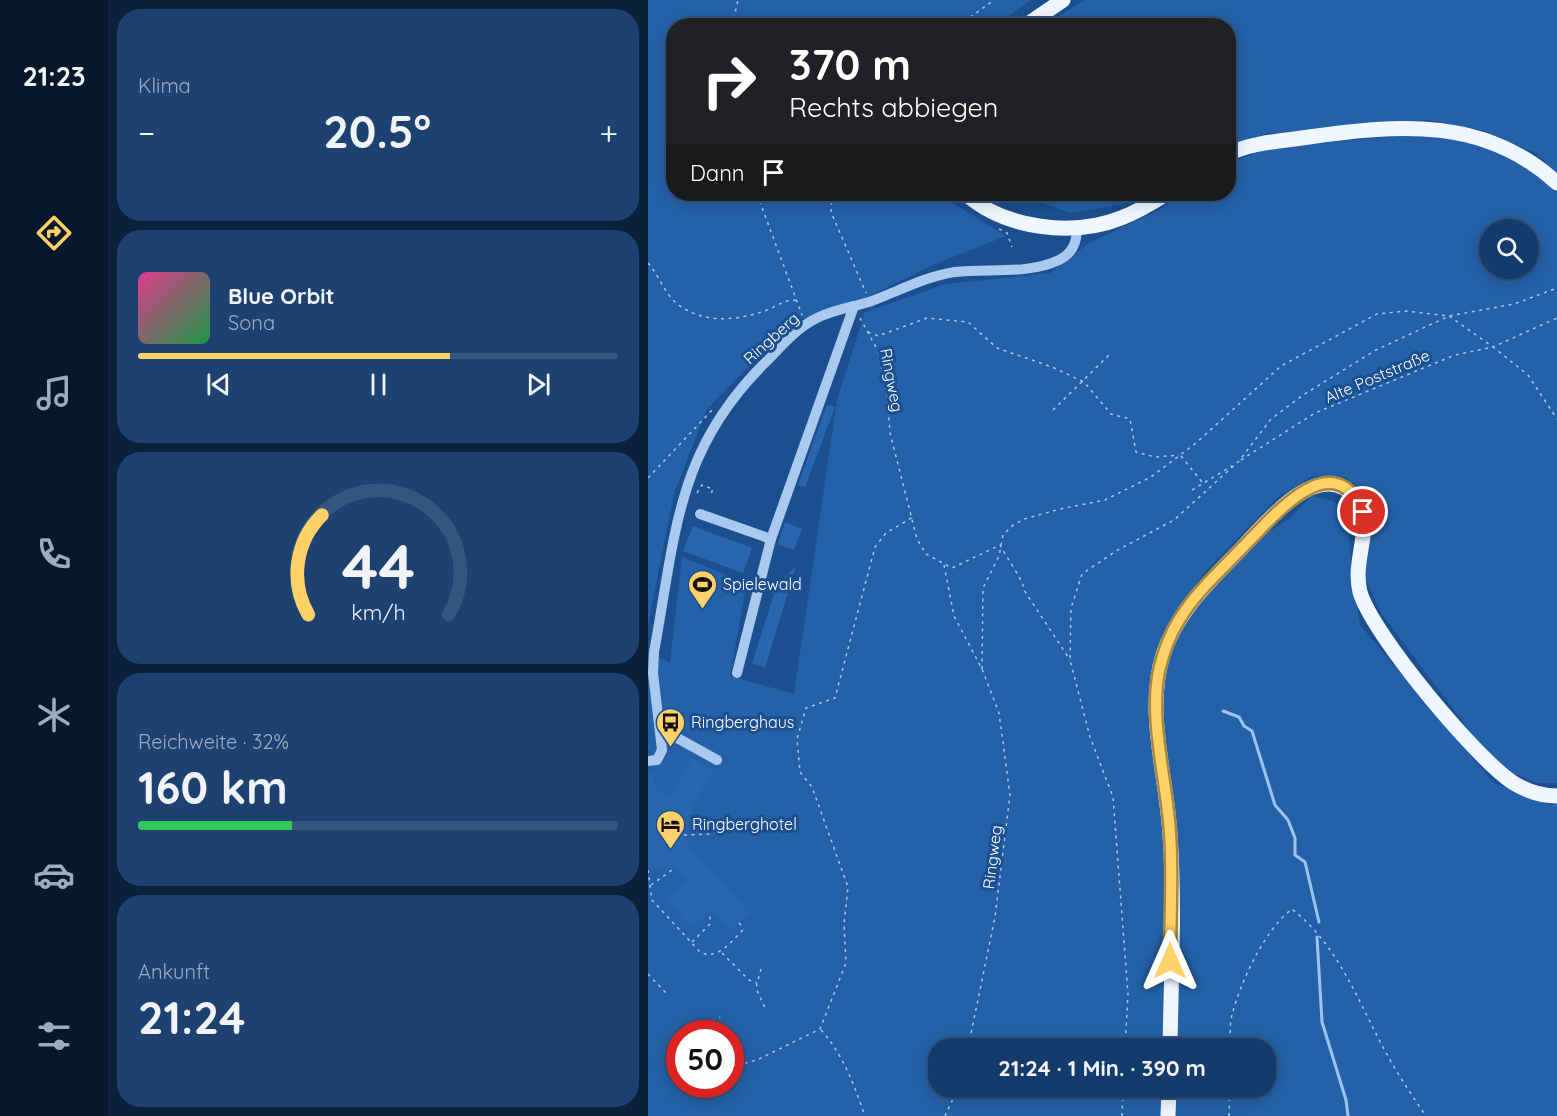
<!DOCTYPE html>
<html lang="de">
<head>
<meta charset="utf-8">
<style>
  :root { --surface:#143b6b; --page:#1d4271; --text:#f1f3f6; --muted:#9dadc1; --line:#33557e; --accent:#ffd166 }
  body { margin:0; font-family:Quicksand,sans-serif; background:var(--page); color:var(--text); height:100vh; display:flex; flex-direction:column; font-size:22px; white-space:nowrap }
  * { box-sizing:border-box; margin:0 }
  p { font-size:20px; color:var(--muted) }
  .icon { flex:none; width:33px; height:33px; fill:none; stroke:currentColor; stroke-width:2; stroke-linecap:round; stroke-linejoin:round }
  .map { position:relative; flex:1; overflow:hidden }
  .drawer { display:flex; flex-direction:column; gap:9px; padding:9px; background:#0b203b; width:540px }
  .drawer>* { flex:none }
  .banner { position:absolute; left:18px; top:18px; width:570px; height:183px; border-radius:24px; box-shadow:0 3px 15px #0003,0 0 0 2px var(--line); background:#202124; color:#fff; overflow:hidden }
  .fabs { position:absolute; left:831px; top:219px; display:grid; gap:12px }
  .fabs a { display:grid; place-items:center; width:60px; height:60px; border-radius:50%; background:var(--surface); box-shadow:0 3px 15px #0003,0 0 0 2px var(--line); font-size:30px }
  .speed { position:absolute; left:18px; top:1020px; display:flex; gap:12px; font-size:30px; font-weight:700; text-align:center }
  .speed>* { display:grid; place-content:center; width:78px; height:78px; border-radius:50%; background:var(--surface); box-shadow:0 3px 15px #0003,0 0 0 2px var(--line); line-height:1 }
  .speed .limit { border:9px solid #d22; background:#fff; color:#111 }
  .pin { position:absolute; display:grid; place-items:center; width:51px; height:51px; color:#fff; margin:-26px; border:3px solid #fff; border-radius:50%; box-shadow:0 2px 6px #0007 }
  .me { position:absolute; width:66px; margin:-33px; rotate:0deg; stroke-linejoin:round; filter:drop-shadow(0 0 4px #0008) }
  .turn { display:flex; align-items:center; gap:21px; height:126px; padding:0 24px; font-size:27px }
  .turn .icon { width:78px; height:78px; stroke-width:2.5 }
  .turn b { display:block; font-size:42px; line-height:51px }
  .then { display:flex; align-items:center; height:57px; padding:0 24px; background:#0003; gap:12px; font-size:22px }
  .big { font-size:45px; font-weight:700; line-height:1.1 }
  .drawer .widget { flex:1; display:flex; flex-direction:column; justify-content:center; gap:9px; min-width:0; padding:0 21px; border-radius:24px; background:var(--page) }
  .drawer .dial { align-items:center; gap:0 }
  .dial svg { height:156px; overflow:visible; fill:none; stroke:var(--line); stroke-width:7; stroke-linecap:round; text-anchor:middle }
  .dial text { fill:var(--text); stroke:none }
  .song { display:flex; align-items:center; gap:18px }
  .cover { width:72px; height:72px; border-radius:9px; background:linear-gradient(135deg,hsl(330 70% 55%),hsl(140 70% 35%)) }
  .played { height:6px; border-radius:3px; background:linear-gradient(90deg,var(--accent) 65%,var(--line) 65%) }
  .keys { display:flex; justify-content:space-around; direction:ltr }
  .heat { display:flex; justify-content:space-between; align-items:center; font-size:33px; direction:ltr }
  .charge { height:9px; border-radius:4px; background:linear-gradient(90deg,#34c759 32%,var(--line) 0) }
  .trip { position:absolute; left:280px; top:1038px; width:348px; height:60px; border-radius:24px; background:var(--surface); box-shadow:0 3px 15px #0003,0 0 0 2px var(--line); font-weight:700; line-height:60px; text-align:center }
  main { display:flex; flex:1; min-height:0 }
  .menu { display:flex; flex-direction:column; width:108px; justify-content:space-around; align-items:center; background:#08182b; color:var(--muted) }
  .menu .icon { width:42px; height:42px }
  .menu .on { color:var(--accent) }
  .menu b { font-size:27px; color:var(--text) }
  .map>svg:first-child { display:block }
  .green { fill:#2461a8; fill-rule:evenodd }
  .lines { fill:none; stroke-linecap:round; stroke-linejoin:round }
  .stream { stroke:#9cc4f0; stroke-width:3 }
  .building { fill:#2a66ad }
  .path { stroke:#a9c9ee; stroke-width:1.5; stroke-dasharray:3 4.5; stroke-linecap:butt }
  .minor { stroke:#a9c9ee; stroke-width:10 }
  .major { stroke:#f0f6ff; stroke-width:15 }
  .route-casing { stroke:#a68842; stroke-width:15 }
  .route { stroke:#ffd166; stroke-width:10 }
  .labels { text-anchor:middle; stroke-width:6; stroke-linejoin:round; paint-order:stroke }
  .street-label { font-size:16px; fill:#fff; stroke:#1b4f8f }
  .poi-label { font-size:16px; fill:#fff; stroke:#1b4f8f; text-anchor:start }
</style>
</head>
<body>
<main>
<nav class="menu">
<b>21:23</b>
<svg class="icon on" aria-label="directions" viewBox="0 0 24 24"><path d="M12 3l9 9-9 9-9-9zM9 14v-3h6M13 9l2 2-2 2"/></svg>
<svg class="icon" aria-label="music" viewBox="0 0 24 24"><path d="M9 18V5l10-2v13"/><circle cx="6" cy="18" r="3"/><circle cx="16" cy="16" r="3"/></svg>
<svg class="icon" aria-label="phone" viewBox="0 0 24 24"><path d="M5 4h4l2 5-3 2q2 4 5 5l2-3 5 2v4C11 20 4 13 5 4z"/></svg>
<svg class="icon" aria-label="climate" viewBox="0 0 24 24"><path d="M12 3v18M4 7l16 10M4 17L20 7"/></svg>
<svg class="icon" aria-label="car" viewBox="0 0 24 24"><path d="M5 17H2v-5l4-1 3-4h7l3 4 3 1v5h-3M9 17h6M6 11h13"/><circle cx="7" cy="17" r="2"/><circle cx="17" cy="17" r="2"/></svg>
<svg class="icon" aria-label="filters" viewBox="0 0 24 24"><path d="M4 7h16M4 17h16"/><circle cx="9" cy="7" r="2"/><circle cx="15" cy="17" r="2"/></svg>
</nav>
<section class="drawer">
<div class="widget"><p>Klima</p>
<div class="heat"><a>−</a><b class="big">20.5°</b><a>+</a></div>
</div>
<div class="widget">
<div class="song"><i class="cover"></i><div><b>Blue Orbit</b><p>Sona</p></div></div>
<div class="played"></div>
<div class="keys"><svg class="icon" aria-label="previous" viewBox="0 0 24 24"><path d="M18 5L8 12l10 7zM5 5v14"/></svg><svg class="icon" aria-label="pause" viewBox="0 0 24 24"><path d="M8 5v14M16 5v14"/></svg><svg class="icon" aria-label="next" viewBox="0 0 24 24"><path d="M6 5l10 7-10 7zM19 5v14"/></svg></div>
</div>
<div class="widget dial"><svg viewBox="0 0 100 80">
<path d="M14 69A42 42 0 1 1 86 69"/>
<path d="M14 69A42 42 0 0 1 21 18" stroke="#ffd166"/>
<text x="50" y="56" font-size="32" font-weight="700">44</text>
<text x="50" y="72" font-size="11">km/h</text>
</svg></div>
<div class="widget"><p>Reichweite · 32%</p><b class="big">160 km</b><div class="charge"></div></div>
<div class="widget"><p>Ankunft</p><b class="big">21:24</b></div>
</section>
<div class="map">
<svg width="909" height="1116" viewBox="0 0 909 1116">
  <rect width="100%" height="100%" fill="#1b4f8f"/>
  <g class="green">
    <polygon points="0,0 383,0 348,25 26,26 26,194 290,194 358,236 280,267 220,297 145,322 59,409 26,494 0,625"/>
    <polygon points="436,0 909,0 909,174 888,153 833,130 779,120 617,134 581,146 580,26 395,26"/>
    <path d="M 775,133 L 826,142 L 882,167 L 909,191 L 909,783 L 889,783 L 859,771 L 824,734 L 733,613 L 717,578 L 722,510 L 712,488 L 697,477 L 664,476 L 629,498 L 555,574 L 514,642 L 517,851 L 514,1048 L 291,1048 L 291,1088 L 513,1088 L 513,1116 L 0,1116 L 0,654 L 22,662 L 34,557 L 99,583 L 82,676 L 146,694 L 189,400 L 217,312 L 298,284 L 402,273 L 441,243 L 511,210 L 534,194 L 580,194 L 581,163 L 621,148 ZM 842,230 L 880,230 L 880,268 L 842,268 ZM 32,1034 L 82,1034 L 82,1084 L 32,1084 Z"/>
    <polygon points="370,194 493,194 476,204 423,213"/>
    <polygon points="664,496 685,501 699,513 704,577 712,625 846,783 902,805 909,803 909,1116 525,1116 526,1088 618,1088 618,1048 527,1048 515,681 525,645 543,612 611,538 642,518"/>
  </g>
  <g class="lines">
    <g class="stream">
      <polyline points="575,711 591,717 596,726 604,731 627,805 640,820 647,838 647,855 657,862 671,922"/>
      <polyline points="669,937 674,1022 698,1100 700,1116"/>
    </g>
  </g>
  <g class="building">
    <polygon points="179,405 187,407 157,487 150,485"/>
    <polygon points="137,522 154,529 146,550 130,544"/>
    <polygon points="45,526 104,548 95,573 35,551"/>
    <polygon points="148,566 117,668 104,663 126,594 121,593"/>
    <polygon points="44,758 65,770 35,826 36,835 38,842 101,913 83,930 64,909 43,928 18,900 39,881 27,867 0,870 0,773 5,772 8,793 16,792 23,796"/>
  </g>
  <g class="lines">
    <g class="path">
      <polyline points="84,26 90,0"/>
      <polyline points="310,26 346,0"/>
      <polyline points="356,26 365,19"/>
      <polyline points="109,194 154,315"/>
      <polyline points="184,194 183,212 218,293"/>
      <polyline points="299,194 305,199"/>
      <polyline points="351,229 359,233 364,247"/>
      <path d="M 0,263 C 10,274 15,290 26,301 C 52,325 90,321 119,310 C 130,306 138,298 150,301"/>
      <path d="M 212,318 L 230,351 L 239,392 L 242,433 L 269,539 L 278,554 L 304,568 L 352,545 C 358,557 376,581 376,590 L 422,660"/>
      <polyline points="220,332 230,336 279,318 320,322 349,348 404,367 436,382 463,414 482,419 488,452 507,457 531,455"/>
      <polyline points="405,410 463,353"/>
      <polyline points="533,456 554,482"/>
      <polyline points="593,460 667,413 807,355 845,347 880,375 909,419"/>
      <polyline points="0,478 65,409"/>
      <polyline points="544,490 584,466"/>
      <polyline points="49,493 54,485 65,489 63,494"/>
      <polyline points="296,565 306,616 334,669 351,713 362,795 347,917 320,1048"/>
      <polyline points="334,669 335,588 351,556 355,535 364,526 376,519 412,509 457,500 503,477 548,443 633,366 729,314 758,311 801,316 845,347 909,318"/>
      <polyline points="36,835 63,834 78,829"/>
      <path d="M 0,870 L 4,900 L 52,952 C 70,962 86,938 98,927"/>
      <polyline points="3,885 24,870"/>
      <polyline points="91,923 96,929"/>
      <polyline points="44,942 62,924 62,916"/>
      <polyline points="74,953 101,980 109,983"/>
      <polyline points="113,969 108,988 117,1008"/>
      <polyline points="0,974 18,993"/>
      <path d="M 173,1030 C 195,1054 206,1085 217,1116"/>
      <polyline points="56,1034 72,1017"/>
      <polyline points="477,1048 480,994 465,797 442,737 422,660 423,608 434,574 468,551 526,520 591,461 623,419 655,395 728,350 801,316 866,304 909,288"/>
      <path d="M 582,1048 C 583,1038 581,1025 584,1015 C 592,983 617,929 644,909 C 693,948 711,1005 741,1058 C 752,1078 765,1097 778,1116"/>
      <polyline points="82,1067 109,1060 172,1029 198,963 196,924 200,887 164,787 152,772 149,739 158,708 187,698 227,547 238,533 265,517"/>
      <polyline points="297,1116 310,1088"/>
      <polyline points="474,1116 475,1088"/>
      <polyline points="581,1116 582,1088"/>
    </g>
    <g class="minor">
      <polyline points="52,514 123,539"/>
      <polyline points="89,673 123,539 206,306"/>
      <polyline points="13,732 22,734 69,760"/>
      <path d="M 0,761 L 9,760 L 14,750 L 5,673 L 6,652 C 28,533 28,448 121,359 C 135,344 150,327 169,318 C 185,310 204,307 221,302 C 249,292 278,276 307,272 C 340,268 380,275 411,260 C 425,253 429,242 429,227"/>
    </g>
    <g class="major">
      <polyline points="377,26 415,0"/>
      <path d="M 580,154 C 605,142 635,141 661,137 C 752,124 837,117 909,183"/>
      <path d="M 318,194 C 357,229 425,237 473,218 C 489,212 504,203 518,194"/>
      <path d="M 522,1048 C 523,978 527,906 522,835 C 519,777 497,712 515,655 C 528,613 560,583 589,553 C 611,531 660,467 696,488 C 705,493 712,502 715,512 C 720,536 705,565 712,592 C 724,634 827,757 864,782 C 878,791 892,796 909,796"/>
      <polyline points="520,1116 521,1088"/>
    </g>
  </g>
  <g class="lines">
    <defs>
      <path id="route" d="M 522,961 C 522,918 525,876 522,833 C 519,782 501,721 511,671 C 515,653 521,636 531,620 C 548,592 574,569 597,545 C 625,517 685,442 715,512"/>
    </defs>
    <use href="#route" class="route-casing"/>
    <use href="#route" class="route"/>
  </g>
  <defs>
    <symbol id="stadium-pin" viewBox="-11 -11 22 30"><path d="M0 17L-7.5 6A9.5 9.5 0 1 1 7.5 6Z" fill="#ffd166" stroke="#1b4f8f"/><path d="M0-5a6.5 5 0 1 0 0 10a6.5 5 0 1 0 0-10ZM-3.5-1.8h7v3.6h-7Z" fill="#111"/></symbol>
    <symbol id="bus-pin" viewBox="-11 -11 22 30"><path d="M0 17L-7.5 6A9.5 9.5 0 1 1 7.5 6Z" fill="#ffd166" stroke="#1b4f8f"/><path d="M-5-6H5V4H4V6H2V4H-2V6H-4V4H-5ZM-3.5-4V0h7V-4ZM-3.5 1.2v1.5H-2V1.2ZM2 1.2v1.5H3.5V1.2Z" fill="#111"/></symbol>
    <symbol id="hotel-pin" viewBox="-11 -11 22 30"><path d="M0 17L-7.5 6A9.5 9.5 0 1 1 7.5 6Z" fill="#ffd166" stroke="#1b4f8f"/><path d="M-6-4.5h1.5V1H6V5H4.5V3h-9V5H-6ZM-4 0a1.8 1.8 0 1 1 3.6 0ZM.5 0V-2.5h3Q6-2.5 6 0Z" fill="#111"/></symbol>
  </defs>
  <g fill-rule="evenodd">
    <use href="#stadium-pin" x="38" y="568" width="33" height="45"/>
    <use href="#bus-pin" x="6" y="706" width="33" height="45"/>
    <use href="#hotel-pin" x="6" y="808" width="33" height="45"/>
  </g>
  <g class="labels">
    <g class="street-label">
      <text transform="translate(123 338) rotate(-42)" y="6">Ringberg</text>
      <text transform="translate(729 376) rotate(-23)" y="6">Alte Poststraße</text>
      <text transform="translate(244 380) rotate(79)" y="6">Ringweg</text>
      <text transform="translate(344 857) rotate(-83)" y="6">Ringweg</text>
    </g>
    <g class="poi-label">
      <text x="75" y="590">Spielewald</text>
      <text x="43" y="728">Ringberghaus</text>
      <text x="44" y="830">Ringberghotel</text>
    </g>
  </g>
</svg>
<div class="fabs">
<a><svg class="icon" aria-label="search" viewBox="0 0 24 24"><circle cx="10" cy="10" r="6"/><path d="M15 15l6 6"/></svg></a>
</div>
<div class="speed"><div class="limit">50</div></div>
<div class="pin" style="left:715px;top:512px;background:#d93025"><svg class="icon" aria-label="arrive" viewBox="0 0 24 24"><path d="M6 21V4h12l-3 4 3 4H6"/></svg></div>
<svg class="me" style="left:522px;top:961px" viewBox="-20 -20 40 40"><path d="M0-17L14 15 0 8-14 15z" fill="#ffd166" stroke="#fff" stroke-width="4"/></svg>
<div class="trip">21:24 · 1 Min. · 390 m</div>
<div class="banner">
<div class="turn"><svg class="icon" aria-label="right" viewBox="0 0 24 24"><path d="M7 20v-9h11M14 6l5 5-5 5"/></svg><div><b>370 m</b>Rechts abbiegen</div></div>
<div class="then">Dann<svg class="icon" aria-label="arrive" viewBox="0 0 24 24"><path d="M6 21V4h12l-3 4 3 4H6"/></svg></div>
</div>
</div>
</main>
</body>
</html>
